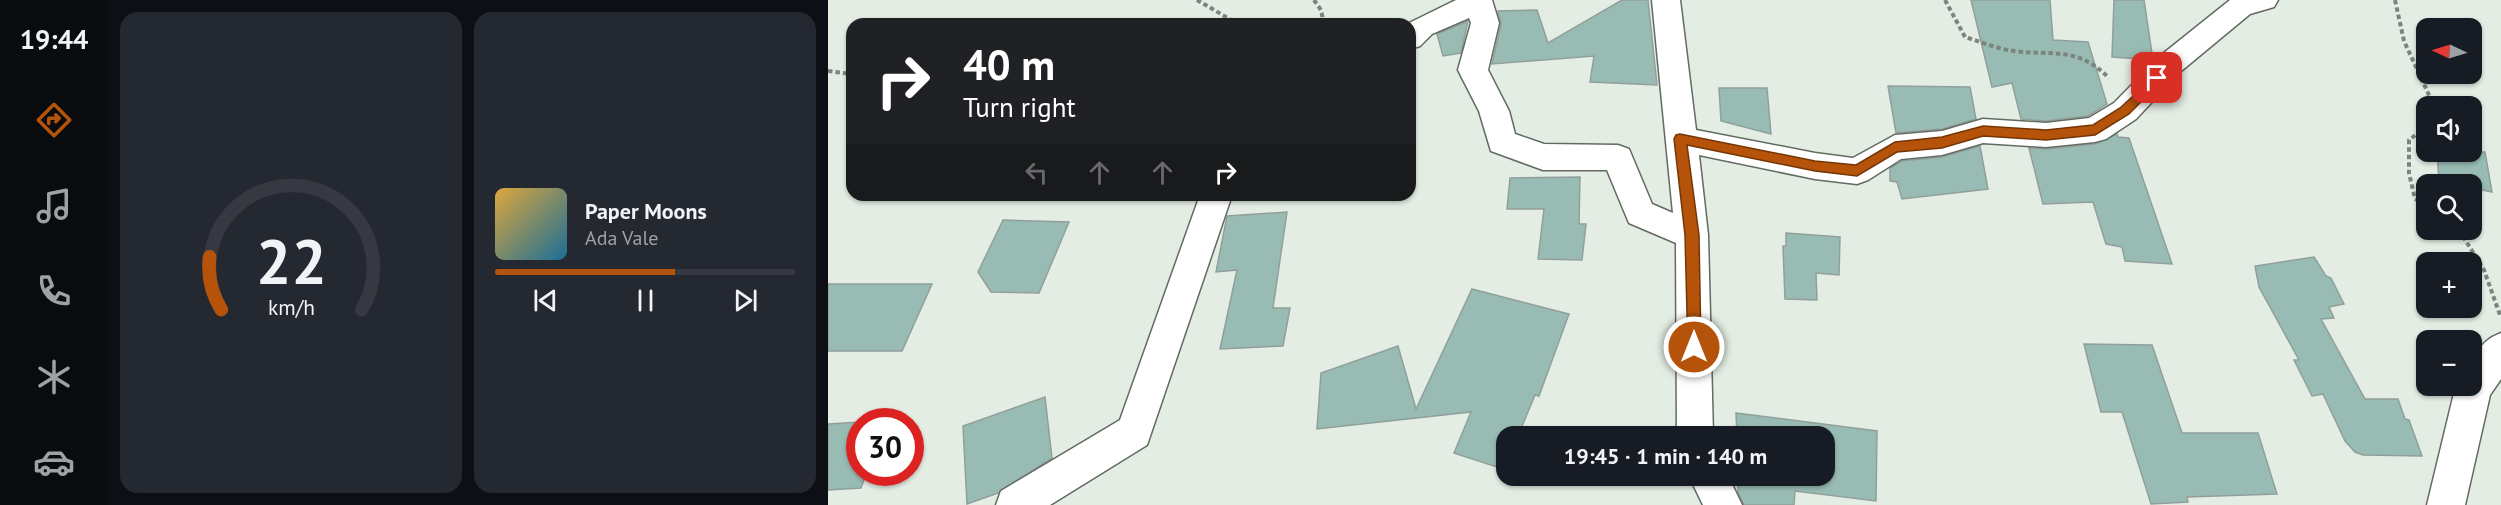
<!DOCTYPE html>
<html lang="en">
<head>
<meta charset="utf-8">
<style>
  :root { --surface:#171b24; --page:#242831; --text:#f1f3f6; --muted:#9ea1a6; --line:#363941; --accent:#b45309 }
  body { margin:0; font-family:"PT Sans",sans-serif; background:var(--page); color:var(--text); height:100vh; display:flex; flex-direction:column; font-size:22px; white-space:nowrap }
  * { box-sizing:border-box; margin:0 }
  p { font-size:20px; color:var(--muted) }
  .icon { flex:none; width:33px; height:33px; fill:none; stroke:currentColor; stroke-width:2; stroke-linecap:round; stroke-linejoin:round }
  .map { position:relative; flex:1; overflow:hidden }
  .panel { display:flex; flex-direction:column; gap:12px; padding:12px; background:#0d0f14; width:720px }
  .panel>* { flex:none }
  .banner { position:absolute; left:18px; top:18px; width:570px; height:183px; border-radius:18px; box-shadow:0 2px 4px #0004; background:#202124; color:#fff; overflow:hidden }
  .needle { width:39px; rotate:274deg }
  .controls { position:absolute; left:1588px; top:18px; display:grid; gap:12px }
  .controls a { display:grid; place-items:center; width:66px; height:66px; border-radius:12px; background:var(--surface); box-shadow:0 2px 4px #0004; font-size:30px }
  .speed { position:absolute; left:18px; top:408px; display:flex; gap:12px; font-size:30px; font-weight:700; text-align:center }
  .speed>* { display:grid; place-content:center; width:78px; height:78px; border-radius:50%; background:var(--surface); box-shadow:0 2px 4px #0004; line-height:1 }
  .speed .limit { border:9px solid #d22; background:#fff; color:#111 }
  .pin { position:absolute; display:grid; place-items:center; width:51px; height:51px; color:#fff; margin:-26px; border-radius:12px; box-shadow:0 3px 9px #0006 }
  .me { position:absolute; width:66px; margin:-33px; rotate:0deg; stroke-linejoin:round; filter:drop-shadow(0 0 4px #0008) }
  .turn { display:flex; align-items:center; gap:21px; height:126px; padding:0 18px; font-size:27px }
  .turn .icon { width:78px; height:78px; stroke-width:2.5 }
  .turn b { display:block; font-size:42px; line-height:51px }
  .lanes { display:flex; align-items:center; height:57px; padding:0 18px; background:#0003; justify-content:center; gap:30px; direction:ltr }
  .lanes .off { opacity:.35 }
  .panel .tile { flex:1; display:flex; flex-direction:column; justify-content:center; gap:9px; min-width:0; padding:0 21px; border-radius:18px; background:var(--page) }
  .panel .dial { align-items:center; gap:0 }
  .dial svg { height:156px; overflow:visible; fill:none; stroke:var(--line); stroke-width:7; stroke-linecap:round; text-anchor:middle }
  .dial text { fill:var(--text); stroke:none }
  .song { display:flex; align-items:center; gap:18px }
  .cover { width:72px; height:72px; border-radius:9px; background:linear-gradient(135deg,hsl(40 70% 55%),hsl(200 70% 35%)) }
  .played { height:6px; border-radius:3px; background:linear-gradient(90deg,var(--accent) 60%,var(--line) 60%) }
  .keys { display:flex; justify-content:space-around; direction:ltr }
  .panel .tiles { flex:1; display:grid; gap:12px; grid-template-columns:repeat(2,1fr) }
  .trip { position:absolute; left:668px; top:426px; width:339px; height:60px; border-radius:18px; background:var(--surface); box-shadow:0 2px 4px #0004; font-weight:700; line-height:60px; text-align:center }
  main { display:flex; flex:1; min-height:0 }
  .tab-bar { display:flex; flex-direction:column; width:108px; justify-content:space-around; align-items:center; background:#090b0e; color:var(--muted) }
  .tab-bar .icon { width:42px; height:42px }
  .tab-bar .active { color:var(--accent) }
  .tab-bar b { font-size:27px; color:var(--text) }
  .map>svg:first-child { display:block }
  .building { fill:#98bcb3; stroke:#919f9b; stroke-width:1.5 }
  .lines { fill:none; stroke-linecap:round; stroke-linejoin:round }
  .minor-casing { stroke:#626a61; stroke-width:3 }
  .path { stroke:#7d837d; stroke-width:4; stroke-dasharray:4.5 3; stroke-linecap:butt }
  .minor { fill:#fff; fill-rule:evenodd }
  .route { fill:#b45309; stroke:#753606; stroke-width:1.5 }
</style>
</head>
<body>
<main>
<nav class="tab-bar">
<b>19:44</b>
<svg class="icon active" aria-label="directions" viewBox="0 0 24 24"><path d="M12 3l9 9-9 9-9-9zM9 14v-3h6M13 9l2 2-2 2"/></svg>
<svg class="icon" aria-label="music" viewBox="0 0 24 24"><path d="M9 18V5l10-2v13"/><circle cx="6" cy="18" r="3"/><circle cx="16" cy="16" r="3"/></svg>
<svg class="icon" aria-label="phone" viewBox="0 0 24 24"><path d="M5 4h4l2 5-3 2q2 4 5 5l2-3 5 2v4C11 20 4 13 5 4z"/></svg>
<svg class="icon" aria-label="climate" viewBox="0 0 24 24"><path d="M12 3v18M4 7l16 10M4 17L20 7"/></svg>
<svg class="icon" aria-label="car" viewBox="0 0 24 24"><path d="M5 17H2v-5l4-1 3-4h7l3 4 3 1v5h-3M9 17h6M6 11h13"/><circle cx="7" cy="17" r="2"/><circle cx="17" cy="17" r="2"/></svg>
</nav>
<section class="panel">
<div class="tiles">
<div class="tile dial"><svg viewBox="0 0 100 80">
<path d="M14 69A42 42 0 1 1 86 69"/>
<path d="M14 69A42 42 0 0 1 8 42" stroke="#b45309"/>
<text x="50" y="56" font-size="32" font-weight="700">22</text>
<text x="50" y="72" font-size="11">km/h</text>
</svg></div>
<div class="tile">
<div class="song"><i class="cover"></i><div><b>Paper Moons</b><p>Ada Vale</p></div></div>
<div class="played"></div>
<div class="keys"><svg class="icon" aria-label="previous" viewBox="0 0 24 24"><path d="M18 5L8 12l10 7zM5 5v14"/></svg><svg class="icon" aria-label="pause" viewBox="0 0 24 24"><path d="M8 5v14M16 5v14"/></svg><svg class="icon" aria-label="next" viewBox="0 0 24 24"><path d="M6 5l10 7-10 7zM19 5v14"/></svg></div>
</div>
</div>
</section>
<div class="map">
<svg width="1673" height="505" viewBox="0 0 1673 505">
  <rect width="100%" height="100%" fill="#e3ede3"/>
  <g class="building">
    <polygon points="794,0 820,0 829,85 762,82 766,56 664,64 673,24 670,11 709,10 720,43"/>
    <polygon points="1143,0 1222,0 1225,40 1260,42 1279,104 1260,116 1218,121 1193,119 1184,83 1164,87"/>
    <polygon points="1286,0 1316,0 1325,60 1284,57"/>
    <polygon points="640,21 633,53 615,56 609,34"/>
    <polygon points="1060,86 1142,87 1148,119 1114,129 1068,133"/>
    <polygon points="891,88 939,88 943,134 893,121"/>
    <polygon points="1289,134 1290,137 1301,138 1344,264 1297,261 1294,247 1278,244 1265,202 1215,204 1201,148 1218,149 1267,144"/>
    <polygon points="1152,146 1160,189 1074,199 1069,182 1062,181 1062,168 1074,161 1114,157"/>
    <polygon points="1609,152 1657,152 1664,192 1644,188 1644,184 1611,182"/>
    <polygon points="752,177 751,224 758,224 754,260 710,259 716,209 679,209 682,178"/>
    <polygon points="459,212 445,308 462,308 455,346 392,349 409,270 388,272 399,216"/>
    <polygon points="175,220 241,222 211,293 163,292 150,272"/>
    <polygon points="958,233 1012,237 1011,275 988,273 989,300 957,299 955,246 958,246"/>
    <polygon points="1486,257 1498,276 1503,278 1516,304 1501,307 1506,318 1493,319 1537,399 1570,399 1577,419 1581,420 1594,456 1535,455 1527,452 1517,441 1495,394 1484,396 1466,360 1471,360 1431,287 1427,266"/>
    <polygon points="0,284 104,284 74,351 0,351"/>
    <polygon points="644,289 741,314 711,396 707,395 690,436 678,436 678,470 626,453 643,412 489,429 493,373 570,346 588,409"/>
    <polygon points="1256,344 1324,345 1354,433 1430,433 1449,494 1359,497 1360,502 1323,504 1294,412 1273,412"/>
    <polygon points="217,397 224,458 170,493 139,504 135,426"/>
    <polygon points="908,413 1049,431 1048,501 967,491 966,505 916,505 910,492 910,476 996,476 996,436 909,436"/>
    <polygon points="32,422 32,472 39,472 33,488 0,490 0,424"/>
  </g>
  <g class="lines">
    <defs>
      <g id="minor">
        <polygon points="628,0 664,0 671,23 660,70 681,111 687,134 716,144 790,145 801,149 824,204 845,213 824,0 852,0 868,130 987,153 1025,158 1067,135 1114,131 1155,119 1218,123 1261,118 1286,103 1332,56 1402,0 1450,0 1446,7 1422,14 1352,72 1308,119 1278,139 1267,142 1218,147 1155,143 1114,155 1073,159 1040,180 1029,184 987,179 871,155 880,235 885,436 849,436 848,243 801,223 779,170 715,170 663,151 651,111 630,70 643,23 641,18 604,34 592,46 582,49 582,24 579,24"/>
        <polygon points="372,195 404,195 319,445 222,505 168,505 173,491 292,420"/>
        <path d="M 1673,333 L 1673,379 L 1662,395 L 1637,505 L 1599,505 L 1627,389 L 1629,386 L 1644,386 C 1644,361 1647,343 1673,333 Z"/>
        <polygon points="861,476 900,476 914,505 875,505"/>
      </g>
    </defs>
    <use href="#minor" class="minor-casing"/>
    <g class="path">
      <polyline points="369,0 410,24"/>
      <polyline points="486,0 493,10 496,24"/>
      <path d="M 1117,0 L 1137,37 C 1153,42 1170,49 1186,51 C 1226,56 1249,46 1281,78"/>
      <polyline points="1567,0 1576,41 1606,106"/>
      <polyline points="0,71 24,74"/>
      <polyline points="1599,126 1581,140 1581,173 1587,199 1599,205"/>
      <polyline points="1631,230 1656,270 1672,315"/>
    </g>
    <use href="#minor" class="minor"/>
  </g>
  <polygon class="route" points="1329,74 1333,75 1333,82 1301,114 1267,135 1218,140 1155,136 1114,148 1069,152 1029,176 987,171 859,145 871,235 873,347 871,352 860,352 857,235 846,139 848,135 852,134 987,161 1028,165 1067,142 1114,137 1155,126 1218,130 1265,125 1292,108"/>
</svg>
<div class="controls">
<a><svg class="needle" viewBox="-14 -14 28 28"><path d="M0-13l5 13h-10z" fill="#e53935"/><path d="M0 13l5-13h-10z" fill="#9ea1a6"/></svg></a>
<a><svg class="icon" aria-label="sound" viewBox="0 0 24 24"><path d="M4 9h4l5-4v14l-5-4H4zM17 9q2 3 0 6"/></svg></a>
<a><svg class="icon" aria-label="search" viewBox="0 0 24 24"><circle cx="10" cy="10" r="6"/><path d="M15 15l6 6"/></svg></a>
<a>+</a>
<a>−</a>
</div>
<div class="speed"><div class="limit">30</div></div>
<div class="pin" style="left:1329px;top:78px;background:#d93025"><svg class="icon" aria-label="arrive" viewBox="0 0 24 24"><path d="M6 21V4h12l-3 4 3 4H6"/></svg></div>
<svg class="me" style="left:866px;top:347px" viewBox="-20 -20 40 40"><circle r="17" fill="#b45309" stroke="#fff" stroke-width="3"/><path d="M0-11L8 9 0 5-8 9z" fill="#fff"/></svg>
<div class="trip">19:45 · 1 min · 140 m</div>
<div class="banner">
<div class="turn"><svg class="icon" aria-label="right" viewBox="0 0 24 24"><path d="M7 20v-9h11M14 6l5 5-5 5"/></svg><div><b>40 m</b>Turn right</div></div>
<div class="lanes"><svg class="icon off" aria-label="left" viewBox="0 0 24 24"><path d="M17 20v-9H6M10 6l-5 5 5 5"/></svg><svg class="icon off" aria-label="ahead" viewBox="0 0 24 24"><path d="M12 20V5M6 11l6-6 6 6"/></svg><svg class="icon off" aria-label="ahead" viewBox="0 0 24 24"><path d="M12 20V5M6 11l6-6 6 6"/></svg><svg class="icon" aria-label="right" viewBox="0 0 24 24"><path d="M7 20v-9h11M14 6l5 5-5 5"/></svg></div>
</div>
</div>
</main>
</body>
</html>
